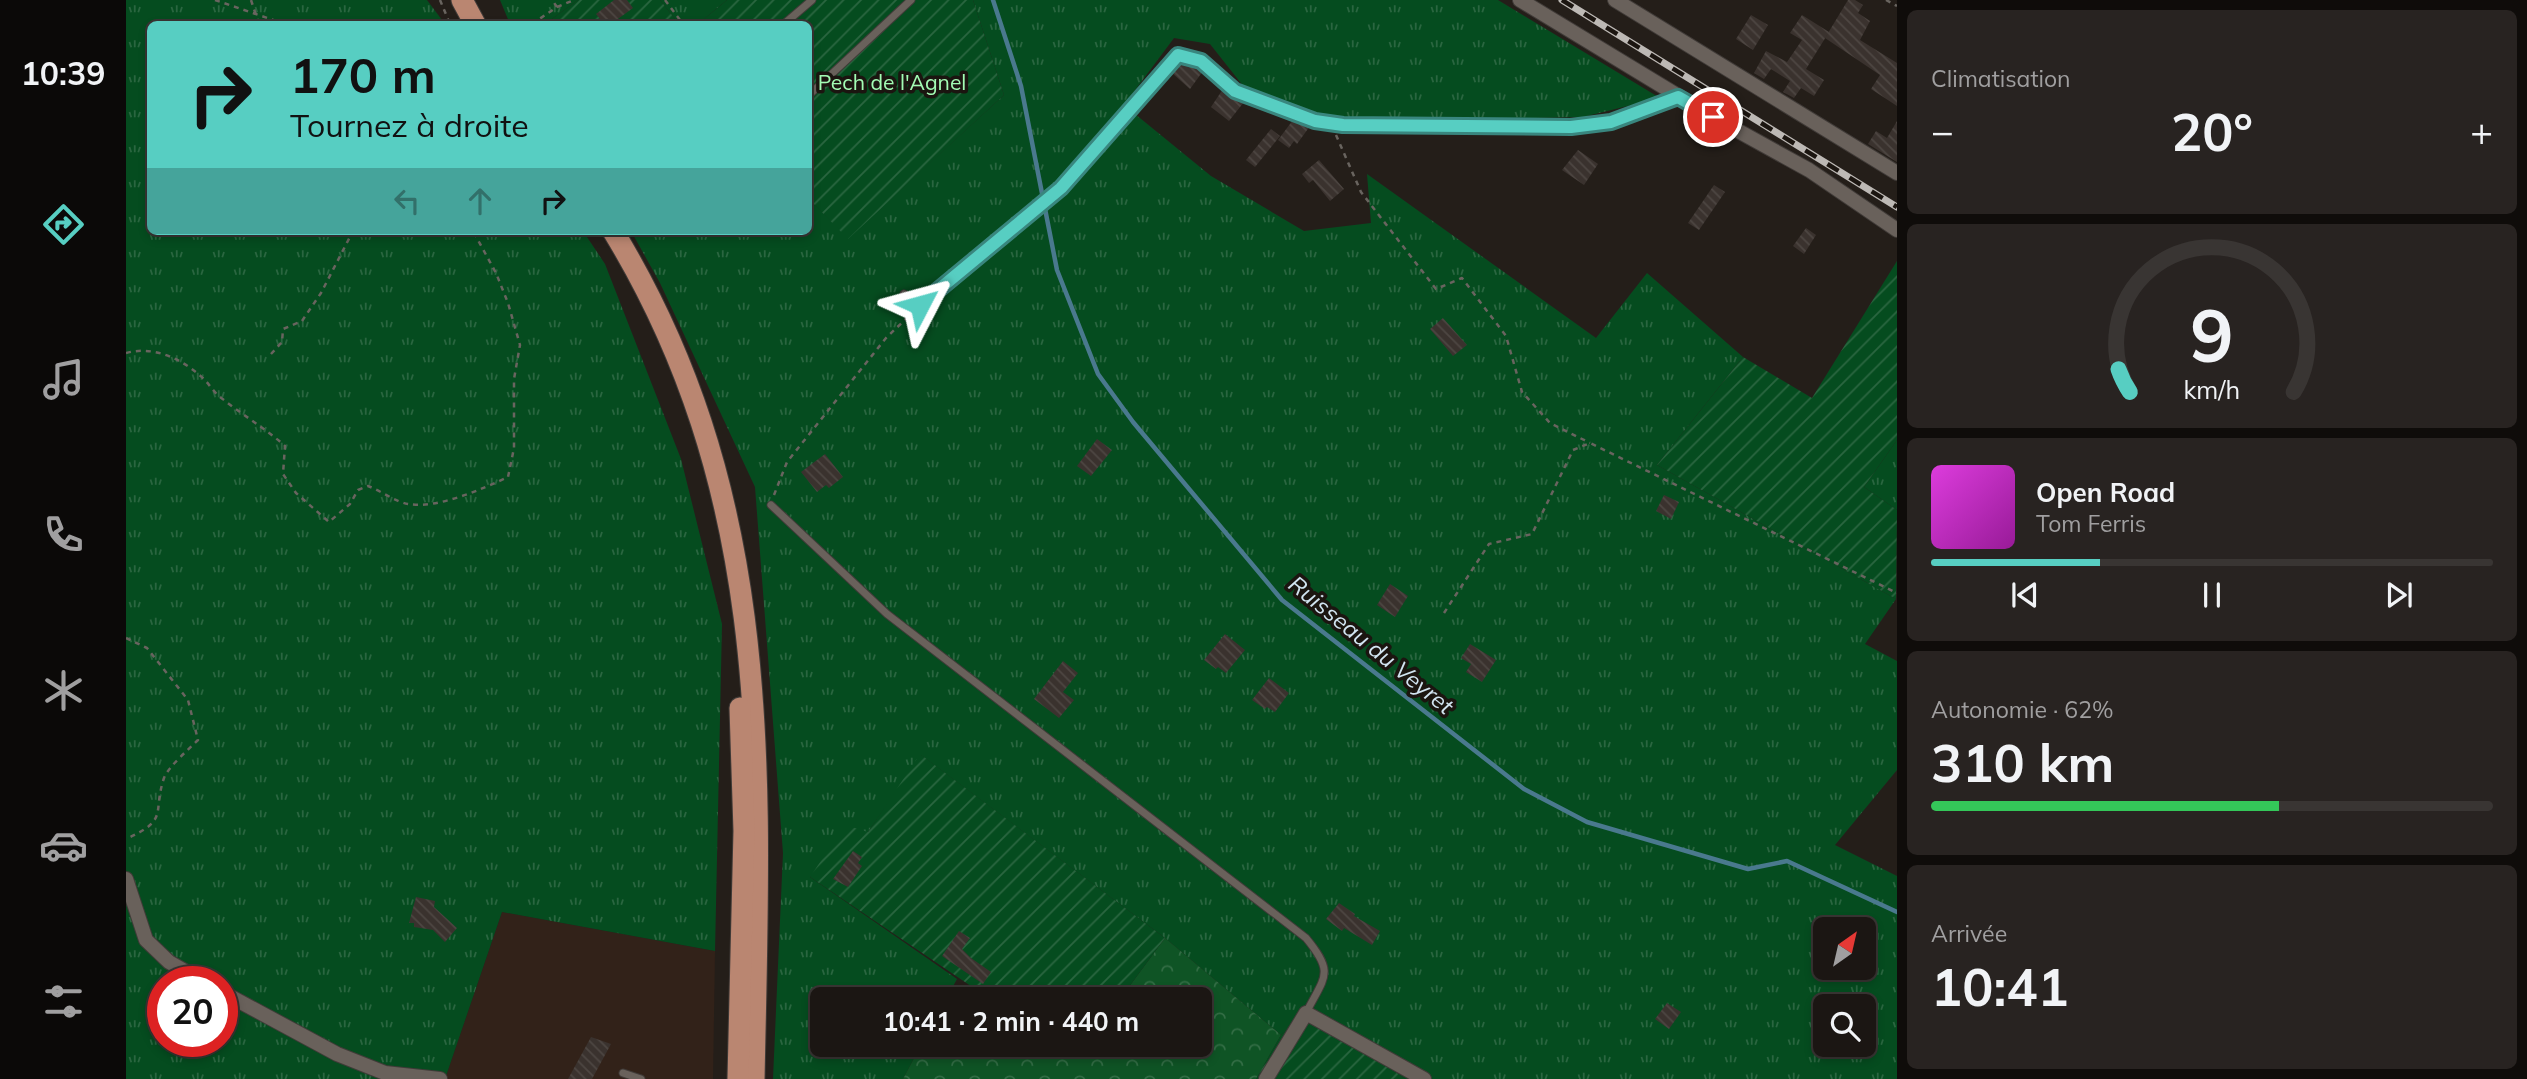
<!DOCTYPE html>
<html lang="fr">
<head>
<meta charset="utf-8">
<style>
  :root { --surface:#1b1613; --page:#282321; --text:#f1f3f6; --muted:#a09fa0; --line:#393533; --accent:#57cec2 }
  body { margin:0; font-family:Mulish,sans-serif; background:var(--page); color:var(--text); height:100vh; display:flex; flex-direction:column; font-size:26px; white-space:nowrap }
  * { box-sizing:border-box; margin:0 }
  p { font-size:23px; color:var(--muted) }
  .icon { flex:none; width:38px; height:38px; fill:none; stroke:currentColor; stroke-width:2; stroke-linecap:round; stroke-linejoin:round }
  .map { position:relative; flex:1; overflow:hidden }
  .panel { display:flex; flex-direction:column; gap:10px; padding:10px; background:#0f0c0a; width:630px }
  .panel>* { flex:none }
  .banner { position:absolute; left:21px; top:21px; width:665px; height:214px; border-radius:10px; box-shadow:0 4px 10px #0003,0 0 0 2px var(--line); background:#57cec2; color:#111; overflow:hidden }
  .needle { width:46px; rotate:34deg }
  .buttons { position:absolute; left:1687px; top:917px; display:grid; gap:14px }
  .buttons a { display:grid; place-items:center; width:63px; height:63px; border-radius:10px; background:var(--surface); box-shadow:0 4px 10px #0003,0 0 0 2px var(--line); font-size:35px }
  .speed { position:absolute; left:21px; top:966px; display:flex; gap:14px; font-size:35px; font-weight:700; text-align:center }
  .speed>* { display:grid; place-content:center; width:91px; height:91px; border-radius:50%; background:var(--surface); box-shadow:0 4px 10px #0003,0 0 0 2px var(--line); line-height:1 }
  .speed .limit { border:10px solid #d22; background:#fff; color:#111 }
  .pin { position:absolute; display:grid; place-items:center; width:60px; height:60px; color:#fff; margin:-30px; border:4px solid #fff; border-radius:50%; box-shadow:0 2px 7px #0007 }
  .me { position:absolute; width:77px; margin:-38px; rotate:51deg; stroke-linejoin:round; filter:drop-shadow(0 0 5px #0008) }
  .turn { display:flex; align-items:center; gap:24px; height:147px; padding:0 28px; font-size:32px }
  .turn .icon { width:91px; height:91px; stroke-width:2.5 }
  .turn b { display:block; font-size:49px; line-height:60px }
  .lanes { display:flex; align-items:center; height:66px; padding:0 28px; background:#0003; justify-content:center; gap:35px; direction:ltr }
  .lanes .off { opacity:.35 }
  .big { font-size:52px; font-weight:700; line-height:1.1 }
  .panel .widget { flex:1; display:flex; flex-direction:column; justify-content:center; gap:10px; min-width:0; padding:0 24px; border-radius:10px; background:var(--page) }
  .panel .dial { align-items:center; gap:0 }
  .dial svg { height:182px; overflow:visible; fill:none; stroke:var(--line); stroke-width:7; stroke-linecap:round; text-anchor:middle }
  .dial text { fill:var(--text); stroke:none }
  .song { display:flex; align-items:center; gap:21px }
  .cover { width:84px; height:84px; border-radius:10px; background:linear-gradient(135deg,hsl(300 70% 55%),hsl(300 70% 35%)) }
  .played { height:7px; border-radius:4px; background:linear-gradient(90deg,var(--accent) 30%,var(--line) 30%) }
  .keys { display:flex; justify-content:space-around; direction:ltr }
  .heat { display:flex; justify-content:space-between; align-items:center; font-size:38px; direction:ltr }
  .charge { height:10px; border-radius:5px; background:linear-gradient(90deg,#34c759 62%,var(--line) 0) }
  .trip { position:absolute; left:684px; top:987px; width:402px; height:70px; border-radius:10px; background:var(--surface); box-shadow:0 4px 10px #0003,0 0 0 2px var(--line); font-weight:700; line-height:70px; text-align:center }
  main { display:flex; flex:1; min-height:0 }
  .menu { display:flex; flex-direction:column; width:126px; justify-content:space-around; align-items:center; background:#0b0908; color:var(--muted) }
  .menu .icon { width:49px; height:49px }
  .menu .current { color:var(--accent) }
  .menu b { font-size:32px; color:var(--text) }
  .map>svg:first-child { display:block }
  .industrial { fill:#322219 }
  .grass { fill:url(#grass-tufts); fill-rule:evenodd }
  .forest { fill:url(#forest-crowns) }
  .garden { fill:url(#garden-furrows) }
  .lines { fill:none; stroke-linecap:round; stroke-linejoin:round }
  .stream { stroke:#4a798e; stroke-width:4.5 }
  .building { fill:url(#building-back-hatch) }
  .lane-casing { stroke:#403b38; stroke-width:9 }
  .street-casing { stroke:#403b38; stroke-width:16 }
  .primary-casing { stroke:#403b38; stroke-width:23 }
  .path { stroke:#69645f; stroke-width:2.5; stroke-dasharray:5 5; stroke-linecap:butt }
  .lane { stroke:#69615b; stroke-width:7 }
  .street { stroke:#69615b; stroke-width:14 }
  .primary { stroke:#ba8671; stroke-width:21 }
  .rail-casing { stroke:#bdb9b5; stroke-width:7 }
  .rail { stroke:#1b1510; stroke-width:4.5; stroke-dasharray:13; stroke-linecap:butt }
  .route-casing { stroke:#39867e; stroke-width:18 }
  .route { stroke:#57cec2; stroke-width:12 }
  .labels { text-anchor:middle; stroke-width:7; stroke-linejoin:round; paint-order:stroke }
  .park-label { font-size:21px; fill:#a3fcb4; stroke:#1b1510 }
  .water-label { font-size:23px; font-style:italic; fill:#d2e5f1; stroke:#1b1510 }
</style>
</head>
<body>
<main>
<nav class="menu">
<b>10:39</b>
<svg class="icon current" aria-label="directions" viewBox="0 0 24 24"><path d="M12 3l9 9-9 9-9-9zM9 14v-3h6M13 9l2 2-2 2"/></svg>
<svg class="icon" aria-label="music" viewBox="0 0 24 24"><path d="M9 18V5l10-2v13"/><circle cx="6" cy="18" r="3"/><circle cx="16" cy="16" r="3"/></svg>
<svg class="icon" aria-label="phone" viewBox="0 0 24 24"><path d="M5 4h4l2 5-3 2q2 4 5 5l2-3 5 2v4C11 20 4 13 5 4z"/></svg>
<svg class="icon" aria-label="climate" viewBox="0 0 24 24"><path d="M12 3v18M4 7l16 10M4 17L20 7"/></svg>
<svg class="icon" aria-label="car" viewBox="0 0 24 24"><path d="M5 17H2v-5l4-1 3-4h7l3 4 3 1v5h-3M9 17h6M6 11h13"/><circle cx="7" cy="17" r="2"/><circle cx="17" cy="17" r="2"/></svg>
<svg class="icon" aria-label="filters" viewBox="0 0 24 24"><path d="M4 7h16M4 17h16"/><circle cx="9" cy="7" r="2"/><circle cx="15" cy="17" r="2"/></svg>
</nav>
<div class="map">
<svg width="1771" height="1079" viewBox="0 0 1771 1079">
  <defs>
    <pattern id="grass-tufts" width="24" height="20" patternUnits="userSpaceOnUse" patternTransform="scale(1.75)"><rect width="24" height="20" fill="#054c1f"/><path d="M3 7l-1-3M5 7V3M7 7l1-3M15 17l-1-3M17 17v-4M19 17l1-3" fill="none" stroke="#2a6640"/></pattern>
    <pattern id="forest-crowns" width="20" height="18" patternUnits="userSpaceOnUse" patternTransform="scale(1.75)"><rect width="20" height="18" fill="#0f5425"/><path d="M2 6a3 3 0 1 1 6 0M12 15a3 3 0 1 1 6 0" fill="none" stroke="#336d45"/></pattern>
    <pattern id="garden-furrows" width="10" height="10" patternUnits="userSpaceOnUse" patternTransform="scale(1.75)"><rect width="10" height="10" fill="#054c1f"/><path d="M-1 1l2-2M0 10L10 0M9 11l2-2" fill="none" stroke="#2a6640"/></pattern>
    <pattern id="building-back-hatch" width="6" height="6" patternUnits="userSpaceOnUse" patternTransform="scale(1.75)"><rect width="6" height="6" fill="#3a322e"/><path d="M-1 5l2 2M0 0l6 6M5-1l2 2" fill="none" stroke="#4d4642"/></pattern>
  </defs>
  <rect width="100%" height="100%" fill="#241e19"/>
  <polygon class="industrial" points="376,912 589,951 587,1079 319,1079"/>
  <g class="grass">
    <path d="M 0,0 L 301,0 L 319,24 L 24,24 L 24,231 L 457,231 L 479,264 L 555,459 L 596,624 L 589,951 L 376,912 L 319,1079 L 0,1079 ZM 37,982 L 96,982 L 96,1041 L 37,1041 Z"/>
    <polygon points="374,0 452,0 419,24 384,24"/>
    <polygon points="534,0 601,0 572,24 553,24"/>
    <path d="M 847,0 L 1372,0 L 1534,98 L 1457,117 L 1211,122 L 1118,87 L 1084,44 L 1048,38 L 998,105 L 1085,176 L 1178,231 L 1245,223 L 1241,174 L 1470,338 L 1521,273 L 1617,357 L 1531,465 L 1770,599 L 1739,644 L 1771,661 L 1771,770 L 1709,845 L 1771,876 L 1771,1079 L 1279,1079 L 1181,1006 L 1155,1035 L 1039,938 L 795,755 L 742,832 L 684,877 L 831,979 L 820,999 L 696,999 L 696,1045 L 795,1045 L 777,1079 L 647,1079 L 657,853 L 629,487 L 534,283 L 505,231 L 682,231 L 683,199 L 722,238 L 878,95 ZM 1699,929 L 1738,929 L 1738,968 L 1699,968 ZM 1699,1006 L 1738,1006 L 1738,1045 L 1699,1045 Z"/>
    <polygon points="1771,440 1771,510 1738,487"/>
  </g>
  <polygon class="forest" points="1039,938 1155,1035 1130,1079 777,1079 795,1045 936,1045 953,1055 961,1045 1074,1045 1074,999 994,999"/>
  <g class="garden">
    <polygon points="452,0 534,0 553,24 419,24"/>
    <polygon points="601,0 847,0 878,95 722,239 683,199 682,24 572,24"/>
    <polygon points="1771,261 1771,440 1738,487 1771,510 1770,599 1531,465 1617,357 1686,398"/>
    <polygon points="794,754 1039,938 994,999 864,999 684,877 719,825 742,832"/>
    <polygon points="1181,1006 1279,1079 1130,1079 1155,1035"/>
  </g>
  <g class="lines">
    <polyline class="stream" points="867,0 895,86 931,270 972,374 1007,422 1156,600 1398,789 1461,822 1622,869 1661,861 1771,912"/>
  </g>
  <g class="building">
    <polygon points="488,0 501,0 507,8 485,24 478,24 470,14"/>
    <polygon points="1722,0 1729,0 1737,5 1732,13 1744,21 1734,40 1771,63 1771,106 1745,89 1754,75 1699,38"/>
    <polygon points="1625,15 1642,25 1627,50 1610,39"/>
    <polygon points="1676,15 1703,32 1680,69 1698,80 1688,96 1675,88 1668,98 1657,92 1664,81 1645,69 1638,79 1628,73 1640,51 1661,62 1676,40 1664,33"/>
    <polygon points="1056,62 1071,66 1077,71 1064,89 1046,73"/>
    <polygon points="1097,89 1118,102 1103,121 1085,107"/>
    <polygon points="1167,120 1184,126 1171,144 1168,141 1163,148 1152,140"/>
    <polygon points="1771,121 1771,162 1742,144 1750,131 1761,138"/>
    <polygon points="1145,129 1154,136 1129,167 1120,160"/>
    <polygon points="1452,150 1472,164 1458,185 1436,170"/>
    <polygon points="1193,160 1218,189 1204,201 1187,180 1183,183 1176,174"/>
    <polygon points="1588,185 1599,192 1573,230 1562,223"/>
    <polygon points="1680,228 1690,235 1678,254 1667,246"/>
    <polygon points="1317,318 1341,345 1327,356 1304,329"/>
    <polygon points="971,439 986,450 965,476 951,466"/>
    <polygon points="699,454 717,477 703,488 700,485 691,492 675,472"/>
    <polygon points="1538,495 1553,502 1545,519 1530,511"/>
    <polygon points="1264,584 1282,596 1269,617 1251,605"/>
    <polygon points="1099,634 1119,650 1100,673 1092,667 1090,669 1078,660"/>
    <polygon points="1344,644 1370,660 1356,682 1340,672 1345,664 1335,658"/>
    <polygon points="937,661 952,673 937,692 948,700 933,718 908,699"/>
    <polygon points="1143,678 1163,693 1149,712 1141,707 1139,709 1126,700"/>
    <polygon points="727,851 736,857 732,863 736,866 722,887 707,879"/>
    <polygon points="290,897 309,901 308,907 331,928 319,942 307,930 288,927 288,923 283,923"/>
    <polygon points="1213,903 1229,914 1228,916 1254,931 1246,945 1218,928 1216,931 1200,919"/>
    <polygon points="833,931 844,938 836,949 845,958 865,972 857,984 816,956"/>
    <polygon points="1541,1003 1555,1012 1543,1029 1529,1019"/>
    <polygon points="465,1037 485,1044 466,1079 442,1079"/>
  </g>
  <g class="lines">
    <defs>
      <g id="lane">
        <polyline points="658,24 686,0"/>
        <polyline points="682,96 785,0"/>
        <polyline points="778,294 794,305 935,188 1052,55 1075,61 1109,91 1189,121 1217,126 1445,127 1485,122 1552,97"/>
        <path d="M 645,505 L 761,614 L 1180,938 C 1209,973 1199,976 1180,1013"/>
        <polyline points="497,1073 515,1079"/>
      </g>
      <g id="street">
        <polyline points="1394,0 1587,117 1683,170 1771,230"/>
        <polyline points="1489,0 1771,173"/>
        <polyline points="0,879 20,940 43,962 78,982"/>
        <polyline points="96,992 211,1054 259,1073 314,1079"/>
        <polyline points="1140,1079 1180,1013 1298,1079"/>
      </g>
      <g id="primary">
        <polyline points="336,0 349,24"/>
        <path d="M 487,231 C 651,500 634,778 628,1079"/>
        <polyline points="612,1079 618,831 614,708"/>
      </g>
    </defs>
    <use href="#lane" class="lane-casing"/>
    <use href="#street" class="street-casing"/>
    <use href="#primary" class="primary-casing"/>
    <g class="path">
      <polyline points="89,0 159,24"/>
      <polyline points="125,0 133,24"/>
      <polyline points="314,0 324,24"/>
      <polyline points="539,0 557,24"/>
      <polyline points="1760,0 1771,6"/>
      <polyline points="431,7 448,0"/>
      <polyline points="406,24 431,7 426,0"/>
      <polyline points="1210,135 1235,192 1310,289 1336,278 1380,336 1396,392 1424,423 1464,443"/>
      <path d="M 0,353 C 29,345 58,360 79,380 C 85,387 90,395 98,400 C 118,416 140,429 159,446 L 157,474 L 170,493 L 203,522 L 224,504 L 232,490 L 242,486 C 255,491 270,502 282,504 C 312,509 356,489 382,477 L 388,448 L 388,379 L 394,345 L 382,303 L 370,273 L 347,231"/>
      <polyline points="145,354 156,342 157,329 176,321 195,293 227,231"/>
      <polyline points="648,495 661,462 760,338 787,312"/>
      <polyline points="1318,613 1363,544 1406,534 1447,450 1464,443 1771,593"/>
      <path d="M 0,638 L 21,648 L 62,700 L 72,740 C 63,749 42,767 38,778 C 26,814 44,819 0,839"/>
    </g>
    <use href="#lane" class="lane"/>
    <use href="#street" class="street"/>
    <use href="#primary" class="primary"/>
    <defs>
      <polyline id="rail" points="1436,0 1771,207"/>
    </defs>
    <use href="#rail" class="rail-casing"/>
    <use href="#rail" class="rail"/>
  </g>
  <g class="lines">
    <defs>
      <polyline id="route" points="794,305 935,188 1052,55 1075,61 1109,91 1189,121 1217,125 1445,127 1485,122 1552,97 1587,117"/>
    </defs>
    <use href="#route" class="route-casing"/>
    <use href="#route" class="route"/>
  </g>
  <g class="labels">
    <g class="park-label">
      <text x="766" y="90">Pech de l'Agnel</text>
    </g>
    <g class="water-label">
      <text transform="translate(1245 645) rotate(39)" y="8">Ruisseau du Veyret</text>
    </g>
  </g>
</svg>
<div class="buttons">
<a><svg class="needle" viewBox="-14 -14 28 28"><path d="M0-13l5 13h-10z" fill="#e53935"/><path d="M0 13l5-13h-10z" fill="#a09fa0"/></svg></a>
<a><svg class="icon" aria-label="search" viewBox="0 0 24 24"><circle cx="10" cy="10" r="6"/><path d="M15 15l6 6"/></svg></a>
</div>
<div class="speed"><div class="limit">20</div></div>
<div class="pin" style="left:1587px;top:117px;background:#d93025"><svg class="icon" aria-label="arrive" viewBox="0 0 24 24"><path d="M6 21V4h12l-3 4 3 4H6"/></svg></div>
<svg class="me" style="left:794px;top:305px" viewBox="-20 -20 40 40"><path d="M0-17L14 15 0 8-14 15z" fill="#57cec2" stroke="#fff" stroke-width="4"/></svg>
<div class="trip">10:41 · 2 min · 440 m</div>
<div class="banner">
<div class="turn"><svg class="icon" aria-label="right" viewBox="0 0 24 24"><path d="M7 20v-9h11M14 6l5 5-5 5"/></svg><div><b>170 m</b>Tournez à droite</div></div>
<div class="lanes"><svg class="icon off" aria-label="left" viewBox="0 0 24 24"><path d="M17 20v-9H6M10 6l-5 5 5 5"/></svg><svg class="icon off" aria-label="ahead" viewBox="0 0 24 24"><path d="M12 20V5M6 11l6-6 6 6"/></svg><svg class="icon" aria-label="right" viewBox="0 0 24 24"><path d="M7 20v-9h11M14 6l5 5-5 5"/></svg></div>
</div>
</div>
<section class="panel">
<div class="widget"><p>Climatisation</p>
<div class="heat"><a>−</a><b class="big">20°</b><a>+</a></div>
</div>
<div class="widget dial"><svg viewBox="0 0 100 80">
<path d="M14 69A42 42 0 1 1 86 69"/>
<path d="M14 69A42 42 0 0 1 9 59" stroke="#57cec2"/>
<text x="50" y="56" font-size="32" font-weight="700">9</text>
<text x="50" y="72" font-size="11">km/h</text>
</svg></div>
<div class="widget">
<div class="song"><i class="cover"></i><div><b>Open Road</b><p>Tom Ferris</p></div></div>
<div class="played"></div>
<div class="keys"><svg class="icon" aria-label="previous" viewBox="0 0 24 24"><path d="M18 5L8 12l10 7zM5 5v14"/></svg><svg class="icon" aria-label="pause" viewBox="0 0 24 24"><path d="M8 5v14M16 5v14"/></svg><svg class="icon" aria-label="next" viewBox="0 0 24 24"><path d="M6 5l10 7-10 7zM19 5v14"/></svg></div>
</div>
<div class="widget"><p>Autonomie · 62%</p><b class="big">310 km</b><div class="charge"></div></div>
<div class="widget"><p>Arrivée</p><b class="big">10:41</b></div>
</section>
</main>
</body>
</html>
